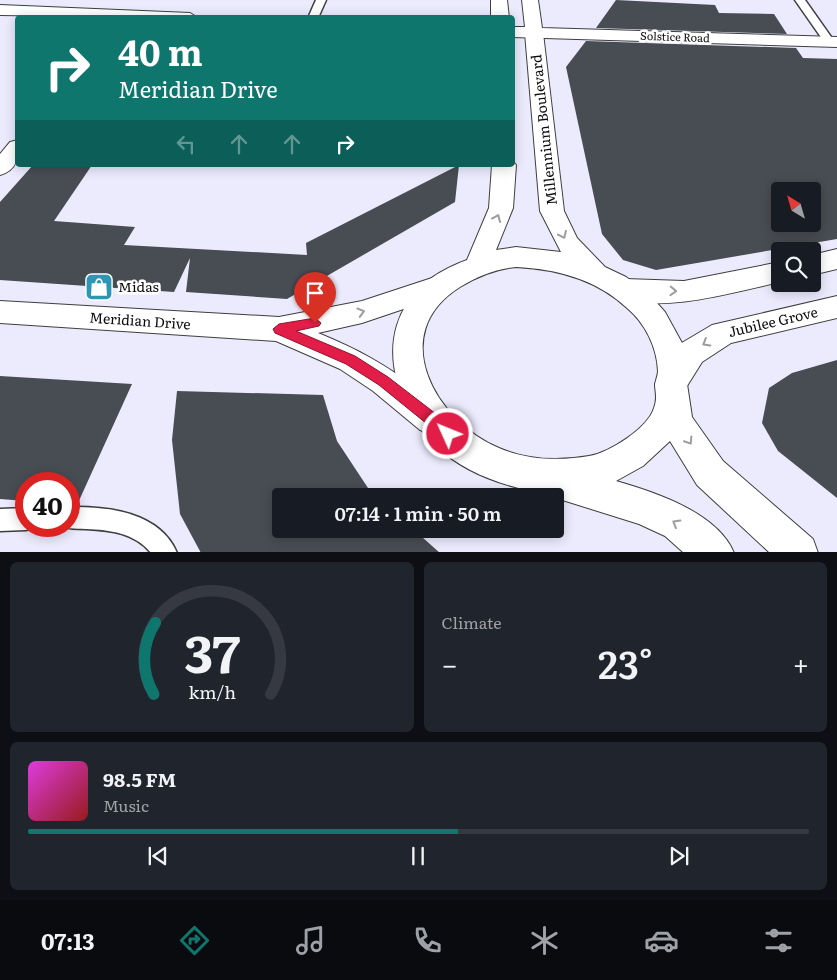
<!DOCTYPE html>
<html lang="en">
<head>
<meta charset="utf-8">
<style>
  :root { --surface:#171b24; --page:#20242c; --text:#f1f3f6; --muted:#9ea1a6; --line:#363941; --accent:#0f766e }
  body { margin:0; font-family:Literata,serif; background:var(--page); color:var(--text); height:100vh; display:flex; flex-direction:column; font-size:19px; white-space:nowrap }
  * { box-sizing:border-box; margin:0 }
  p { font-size:16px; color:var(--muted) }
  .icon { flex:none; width:28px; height:28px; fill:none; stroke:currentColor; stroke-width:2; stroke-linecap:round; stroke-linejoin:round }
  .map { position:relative; height:552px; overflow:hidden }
  .panel { display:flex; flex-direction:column; gap:10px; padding:10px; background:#0d0f14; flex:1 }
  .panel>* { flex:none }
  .top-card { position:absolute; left:15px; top:15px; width:500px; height:152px; border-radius:5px; box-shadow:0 2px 12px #0003; background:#0f766e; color:#fff; overflow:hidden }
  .needle { width:32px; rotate:323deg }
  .controls { position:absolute; left:771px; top:182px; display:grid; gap:10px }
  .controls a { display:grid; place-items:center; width:50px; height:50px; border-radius:5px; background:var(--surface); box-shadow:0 2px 12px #0003; font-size:25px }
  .speed { position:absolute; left:15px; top:472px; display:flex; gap:10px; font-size:25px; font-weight:700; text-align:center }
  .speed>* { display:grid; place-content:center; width:65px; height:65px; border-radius:50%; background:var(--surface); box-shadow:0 2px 12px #0003; line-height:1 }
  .speed .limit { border:8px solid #d22; background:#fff; color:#111 }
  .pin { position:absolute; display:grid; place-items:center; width:42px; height:42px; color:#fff; margin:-51px -21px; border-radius:50% 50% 50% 0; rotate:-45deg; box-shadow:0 0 5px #0007 }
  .pin .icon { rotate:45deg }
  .me { position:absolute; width:55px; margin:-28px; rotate:314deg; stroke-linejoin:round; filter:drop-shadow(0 0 4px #0008) }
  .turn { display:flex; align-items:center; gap:18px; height:105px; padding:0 20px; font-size:22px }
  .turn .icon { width:65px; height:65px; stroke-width:2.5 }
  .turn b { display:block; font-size:35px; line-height:42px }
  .lanes { display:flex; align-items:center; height:48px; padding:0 20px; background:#0003; justify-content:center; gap:25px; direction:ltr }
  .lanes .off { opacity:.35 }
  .big { font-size:38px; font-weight:600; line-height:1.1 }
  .panel .tile { flex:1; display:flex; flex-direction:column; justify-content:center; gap:8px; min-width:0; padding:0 18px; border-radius:8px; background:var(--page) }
  .panel .dial { align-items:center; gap:0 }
  .dial svg { height:130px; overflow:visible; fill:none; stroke:var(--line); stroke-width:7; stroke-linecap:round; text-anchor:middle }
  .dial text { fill:var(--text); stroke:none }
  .song { display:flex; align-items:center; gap:15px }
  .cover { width:60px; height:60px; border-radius:8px; background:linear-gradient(135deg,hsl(300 70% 55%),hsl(0 70% 35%)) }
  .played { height:5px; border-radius:2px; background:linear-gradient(90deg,var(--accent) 55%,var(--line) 55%) }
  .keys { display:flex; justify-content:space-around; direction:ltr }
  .heat { display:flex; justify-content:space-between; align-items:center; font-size:28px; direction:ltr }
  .panel .tiles { flex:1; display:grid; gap:10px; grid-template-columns:1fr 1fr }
  .tile:last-child { grid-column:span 2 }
  .trip { position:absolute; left:272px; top:488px; width:292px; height:50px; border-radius:5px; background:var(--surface); box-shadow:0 2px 12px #0003; font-weight:600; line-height:50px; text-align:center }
  .tab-bar { display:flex; height:80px; justify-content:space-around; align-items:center; background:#090b0e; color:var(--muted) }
  .tab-bar .icon { width:35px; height:35px }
  .tab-bar .selected { color:var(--accent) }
  .tab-bar b { font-size:22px; color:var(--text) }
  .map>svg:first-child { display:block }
  .building { fill:#484c53; fill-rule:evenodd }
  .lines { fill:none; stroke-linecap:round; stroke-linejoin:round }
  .service-casing { stroke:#3e3e3e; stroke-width:3 }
  .minor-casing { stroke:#3e3e3e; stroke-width:2 }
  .tertiary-casing { stroke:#3e3e3e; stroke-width:2 }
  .service { fill:#fff; fill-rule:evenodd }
  .minor { fill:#fff; fill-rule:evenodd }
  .tertiary { fill:#fff; fill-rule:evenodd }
  .oneway { stroke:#9d9d9d }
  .route { fill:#e11d48; stroke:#92132f }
  .labels { text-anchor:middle; stroke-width:5; stroke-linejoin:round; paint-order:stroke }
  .far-street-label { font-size:11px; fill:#0b0b0b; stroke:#fff }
  .street-label { font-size:14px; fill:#0b0b0b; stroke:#fff }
  .poi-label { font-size:14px; fill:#0b0b0b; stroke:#fff; text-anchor:start }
</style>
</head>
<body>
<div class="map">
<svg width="837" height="553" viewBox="0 0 837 553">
  <rect width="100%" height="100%" fill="#ecebfe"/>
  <g class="building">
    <polygon points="616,0 715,5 719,13 774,14 787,34 596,28"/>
    <path d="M 586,41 L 796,48 L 803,58 L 837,59 L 837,239 L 656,270 L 623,260 L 602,234 L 566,67 ZM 780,191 L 812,191 L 812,224 L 780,224 Z"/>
    <polygon points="33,165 92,165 54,221 135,227 124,245 307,255 306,243 459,165 455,202 287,299 186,292 190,258 174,292 0,280 0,202"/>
    <polygon points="837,360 837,498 778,451 762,423 769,388 792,373"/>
    <polygon points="0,376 132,384 77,505 69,504 69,484 26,484 26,501 0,499"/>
    <polygon points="177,391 323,395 337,441 368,488 377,496 281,496 281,529 413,529 440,553 201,553 180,514 172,440"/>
  </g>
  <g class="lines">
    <defs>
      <g id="service">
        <polygon points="316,0 326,0 318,18 308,18"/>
        <polygon points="795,0 805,0 834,41 833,43 825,43"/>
        <path d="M 69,507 C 107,506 160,512 177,553 L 151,553 C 135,533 110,530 86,529 C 77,528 70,530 62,526 L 69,526 Z"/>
        <polygon points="26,508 26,526 34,527 26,530 0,531 0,509"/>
      </g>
      <g id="minor">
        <polygon points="491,0 507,0 509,18 491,18"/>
        <polygon points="522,0 538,0 542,28 837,37 837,47 512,37 512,27 525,27"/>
        <polygon points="0,5 190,13 198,18 0,15"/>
        <path d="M 18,140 C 18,157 18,170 0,175 L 0,154 L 10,142 Z"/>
        <polygon points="837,249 837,269 812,275 812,255"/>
        <path d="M 780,262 L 780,282 C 730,293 665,313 615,298 L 611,290 L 615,282 L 625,279 L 684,281 Z"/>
        <path d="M 435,277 L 445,281 L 449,288 L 445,295 L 362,323 L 318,333 C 357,349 385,364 419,390 C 431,399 442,405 449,419 L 444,430 L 432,434 L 420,430 L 373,391 L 340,369 L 276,341 L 0,323 L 0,301 L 279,317 L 362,301 Z"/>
        <polygon points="837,296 837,318 731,343 702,362 682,394 671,398 660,394 655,384 680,344 712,325"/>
      </g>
      <path id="tertiary" d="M 534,28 L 540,29 L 543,33 L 564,211 L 577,238 L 605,267 L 626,277 L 648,293 L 665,312 L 682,343 L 689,369 L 687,384 L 692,417 L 723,461 L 813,539 L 818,553 L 770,553 L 697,485 L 670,441 L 643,466 L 616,481 C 655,492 718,513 734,553 L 684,553 L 665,536 L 639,524 L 556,498 L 556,496 C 547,496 537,492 527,490 C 495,483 460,469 436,446 C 393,405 373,332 421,287 C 434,274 451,266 467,260 L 489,208 L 492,165 L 512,165 L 512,160 L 516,165 L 513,208 L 496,250 L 516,247 L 561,252 L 540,211 L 525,33 L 528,29 ZM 516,267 C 557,269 596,279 627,308 C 645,323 657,347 658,371 C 658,376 655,381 655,386 C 656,394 657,400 654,408 C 648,428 609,453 589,456 C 560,461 527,460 499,448 C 436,422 385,334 460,287 C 478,276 495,269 516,267 Z"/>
    </defs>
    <use href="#service" class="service-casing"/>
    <use href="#minor" class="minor-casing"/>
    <use href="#tertiary" class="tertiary-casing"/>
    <use href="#service" class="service"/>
    <use href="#minor" class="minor"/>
    <use href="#tertiary" class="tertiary"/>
  </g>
  <defs><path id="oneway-chevron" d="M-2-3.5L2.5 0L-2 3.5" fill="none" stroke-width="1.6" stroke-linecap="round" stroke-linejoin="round" transform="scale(1.25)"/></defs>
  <g class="oneway">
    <use href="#oneway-chevron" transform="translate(497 218) rotate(-67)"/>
    <use href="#oneway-chevron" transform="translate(563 235) rotate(65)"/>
    <use href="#oneway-chevron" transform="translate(673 291) rotate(2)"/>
    <use href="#oneway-chevron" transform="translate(361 312) rotate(-16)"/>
    <use href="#oneway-chevron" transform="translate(706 343) rotate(149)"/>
    <use href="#oneway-chevron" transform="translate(689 441) rotate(57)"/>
    <use href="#oneway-chevron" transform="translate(676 523) rotate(-149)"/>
  </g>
  <polygon class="route" points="315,318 321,323 319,326 296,331 355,356 388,377 440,417 455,434 452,439 448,441 379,385 346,364 275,333 273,329 279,324"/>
  <defs>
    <symbol id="shop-square" viewBox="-11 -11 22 22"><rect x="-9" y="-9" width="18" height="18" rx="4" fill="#2c97b3" stroke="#fff"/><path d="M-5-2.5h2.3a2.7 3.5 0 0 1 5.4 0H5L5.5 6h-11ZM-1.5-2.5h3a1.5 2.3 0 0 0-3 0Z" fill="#fff"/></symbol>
  </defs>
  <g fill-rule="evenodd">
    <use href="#shop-square" x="83" y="271" width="32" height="32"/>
  </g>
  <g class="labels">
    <g class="far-street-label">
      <text transform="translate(675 37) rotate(2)" y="4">Solstice Road</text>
    </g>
    <g class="street-label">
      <text transform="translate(544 130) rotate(-96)" y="5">Millennium Boulevard</text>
      <text transform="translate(140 321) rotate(4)" y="5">Meridian Drive</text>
      <text transform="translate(773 322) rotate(-13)" y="5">Jubilee Grove</text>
    </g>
    <g class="poi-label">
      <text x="118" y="292">Midas</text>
    </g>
  </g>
</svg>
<div class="controls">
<a><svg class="needle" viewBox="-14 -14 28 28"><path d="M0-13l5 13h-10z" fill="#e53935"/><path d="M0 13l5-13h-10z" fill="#9ea1a6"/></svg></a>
<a><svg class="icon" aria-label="search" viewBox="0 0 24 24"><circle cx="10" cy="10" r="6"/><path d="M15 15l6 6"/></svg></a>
</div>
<div class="speed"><div class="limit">40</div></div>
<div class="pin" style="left:315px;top:323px;background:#d93025"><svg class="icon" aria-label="arrive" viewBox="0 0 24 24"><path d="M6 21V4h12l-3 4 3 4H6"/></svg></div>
<svg class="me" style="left:448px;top:434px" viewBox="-20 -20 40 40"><circle r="17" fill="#e11d48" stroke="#fff" stroke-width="3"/><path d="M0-11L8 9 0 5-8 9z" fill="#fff"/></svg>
<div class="trip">07:14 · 1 min · 50 m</div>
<div class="top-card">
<div class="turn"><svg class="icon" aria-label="right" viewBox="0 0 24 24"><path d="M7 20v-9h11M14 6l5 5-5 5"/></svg><div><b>40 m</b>Meridian Drive</div></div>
<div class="lanes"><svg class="icon off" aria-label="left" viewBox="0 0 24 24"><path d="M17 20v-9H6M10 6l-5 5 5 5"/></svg><svg class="icon off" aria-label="ahead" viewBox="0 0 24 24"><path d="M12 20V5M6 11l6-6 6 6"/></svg><svg class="icon off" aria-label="ahead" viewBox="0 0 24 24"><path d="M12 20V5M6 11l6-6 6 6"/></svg><svg class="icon" aria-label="right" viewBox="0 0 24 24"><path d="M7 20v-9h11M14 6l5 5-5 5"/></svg></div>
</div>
</div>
<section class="panel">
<div class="tiles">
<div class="tile dial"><svg viewBox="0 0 100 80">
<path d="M14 69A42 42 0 1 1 86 69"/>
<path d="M14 69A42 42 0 0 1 15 25" stroke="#0f766e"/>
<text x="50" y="56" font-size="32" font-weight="700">37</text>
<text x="50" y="72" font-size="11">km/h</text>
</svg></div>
<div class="tile"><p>Climate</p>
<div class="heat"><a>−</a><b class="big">23°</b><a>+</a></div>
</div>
<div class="tile">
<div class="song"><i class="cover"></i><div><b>98.5 FM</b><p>Music</p></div></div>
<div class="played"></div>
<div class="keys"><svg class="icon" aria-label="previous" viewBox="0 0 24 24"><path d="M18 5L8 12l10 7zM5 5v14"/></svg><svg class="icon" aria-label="pause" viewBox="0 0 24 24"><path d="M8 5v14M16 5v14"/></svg><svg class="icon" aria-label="next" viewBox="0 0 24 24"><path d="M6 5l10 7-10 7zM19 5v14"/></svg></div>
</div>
</div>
</section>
<nav class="tab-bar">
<b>07:13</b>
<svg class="icon selected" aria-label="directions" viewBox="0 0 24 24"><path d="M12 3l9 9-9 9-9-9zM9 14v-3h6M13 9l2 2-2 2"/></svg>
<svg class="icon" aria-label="music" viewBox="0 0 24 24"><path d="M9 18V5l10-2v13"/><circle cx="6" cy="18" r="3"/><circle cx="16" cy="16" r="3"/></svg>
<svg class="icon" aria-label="phone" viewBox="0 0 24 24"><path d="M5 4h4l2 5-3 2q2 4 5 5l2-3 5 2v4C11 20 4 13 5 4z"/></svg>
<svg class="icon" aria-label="climate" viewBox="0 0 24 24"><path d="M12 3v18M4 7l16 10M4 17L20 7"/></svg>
<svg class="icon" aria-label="car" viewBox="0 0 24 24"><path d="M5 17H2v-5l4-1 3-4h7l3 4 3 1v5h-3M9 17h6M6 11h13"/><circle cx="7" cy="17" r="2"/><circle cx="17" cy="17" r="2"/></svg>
<svg class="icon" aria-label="filters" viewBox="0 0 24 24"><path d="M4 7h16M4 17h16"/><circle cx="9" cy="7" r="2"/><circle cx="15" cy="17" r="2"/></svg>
</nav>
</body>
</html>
